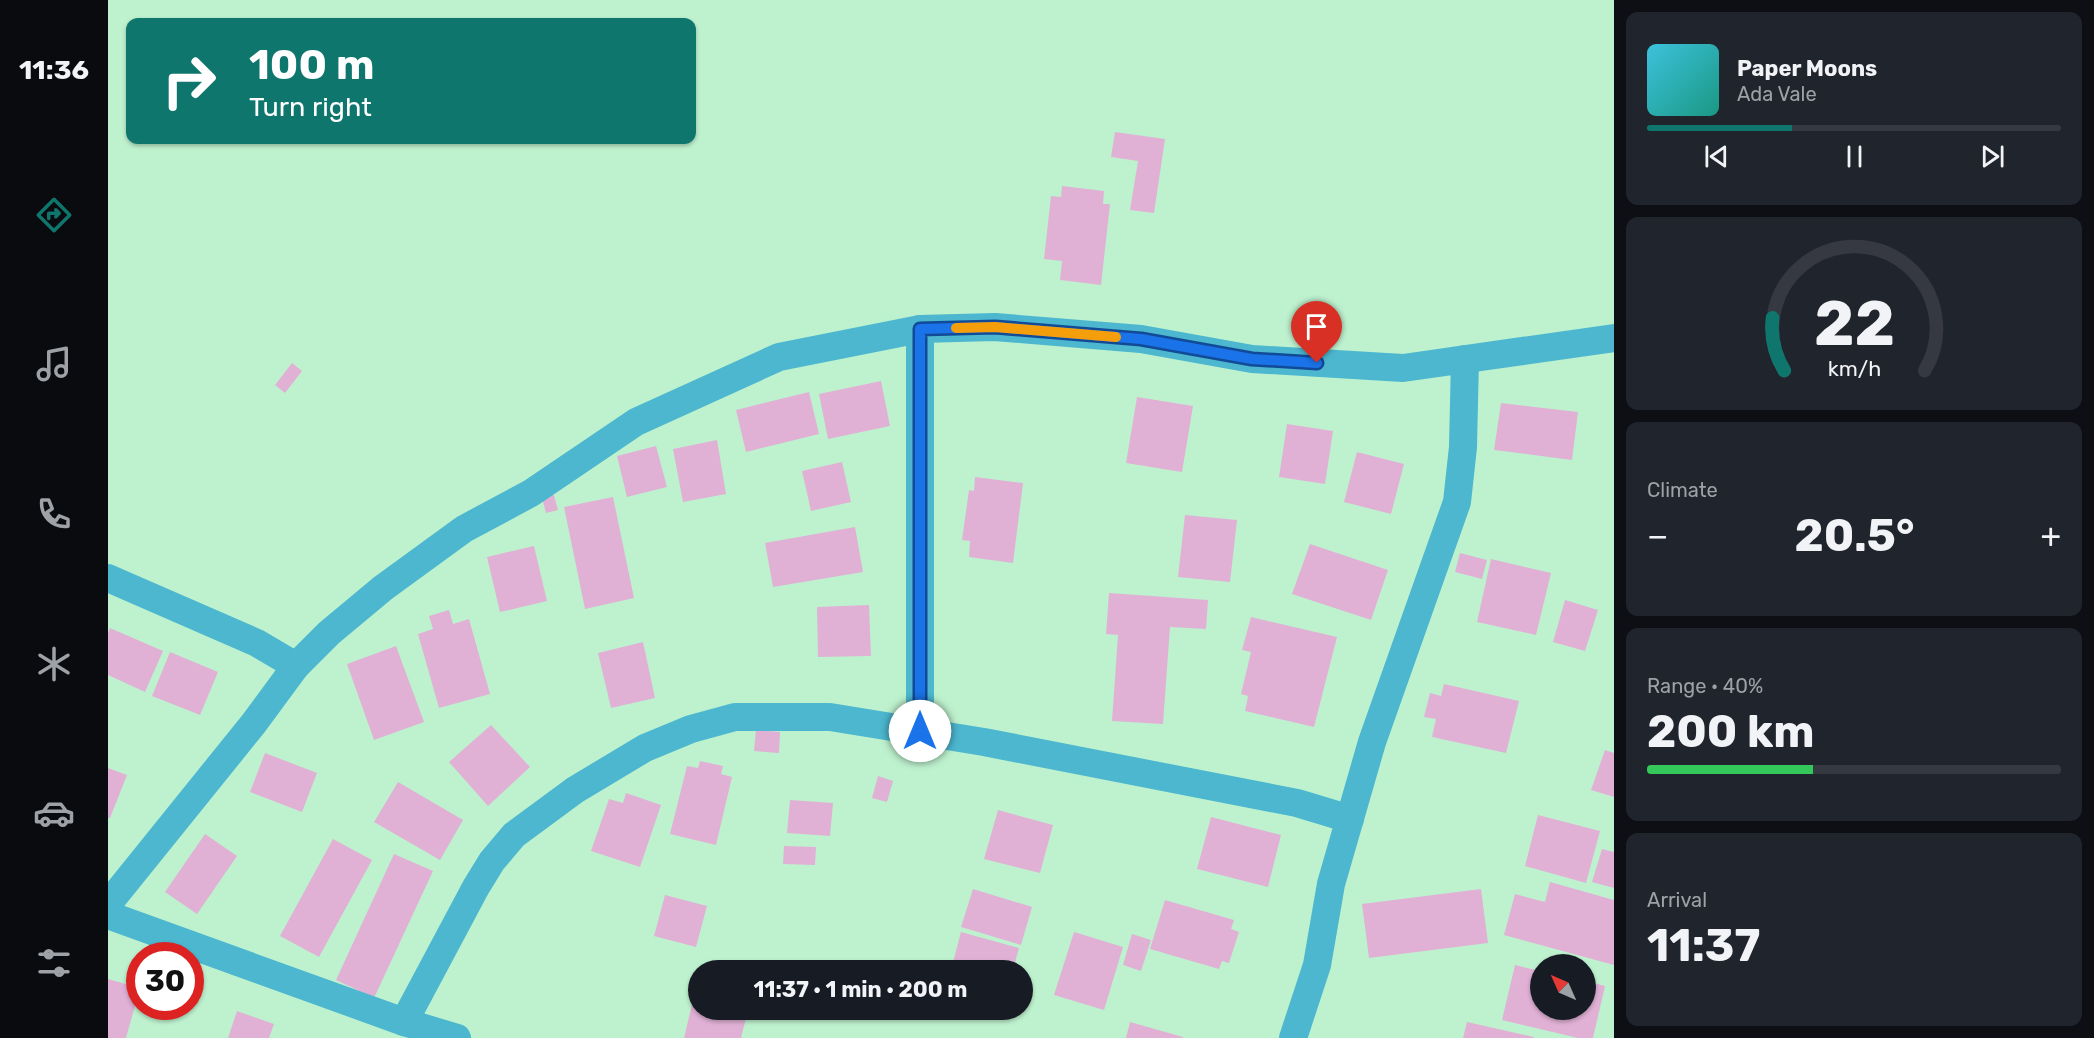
<!DOCTYPE html>
<html lang="en">
<head>
<meta charset="utf-8">
<style>
  :root { --surface:#171b24; --page:#20242c; --text:#f1f3f6; --muted:#9ea1a6; --line:#363941; --accent:#0f766e }
  body { margin:0; font-family:Rubik,sans-serif; background:var(--page); color:var(--text); height:100vh; display:flex; flex-direction:column; font-size:22px; white-space:nowrap }
  * { box-sizing:border-box; margin:0 }
  p { font-size:20px; color:var(--muted) }
  .icon { flex:none; width:33px; height:33px; fill:none; stroke:currentColor; stroke-width:2; stroke-linecap:round; stroke-linejoin:round }
  .map { position:relative; flex:1; overflow:hidden }
  .details { display:flex; flex-direction:column; gap:12px; padding:12px; background:#0d0f14; width:480px }
  .details>* { flex:none }
  .guide { position:absolute; left:18px; top:18px; width:570px; height:126px; border-radius:12px; box-shadow:0 2px 4px #0004; background:#0f766e; color:#fff; overflow:hidden }
  .needle { width:39px; rotate:315deg }
  .buttons { position:absolute; left:1422px; top:954px; display:grid; gap:12px }
  .buttons a { display:grid; place-items:center; width:66px; height:66px; border-radius:50%; background:var(--surface); box-shadow:0 2px 4px #0004; font-size:30px }
  .speed { position:absolute; left:18px; top:942px; display:flex; gap:12px; font-size:30px; font-weight:700; text-align:center }
  .speed>* { display:grid; place-content:center; width:78px; height:78px; border-radius:50%; background:var(--surface); box-shadow:0 2px 4px #0004; line-height:1 }
  .speed .limit { border:9px solid #d22; background:#fff; color:#111 }
  .pin { position:absolute; display:grid; place-items:center; width:51px; height:51px; color:#fff; margin:-62px -26px; border-radius:50% 50% 50% 0; rotate:-45deg; box-shadow:0 0 6px #0007 }
  .pin .icon { rotate:45deg }
  .me { position:absolute; width:66px; margin:-33px; rotate:0deg; stroke-linejoin:round; filter:drop-shadow(0 0 4px #0008) }
  .turn { display:flex; align-items:center; gap:21px; height:126px; padding:0 24px; font-size:27px }
  .turn .icon { width:78px; height:78px; stroke-width:2.5 }
  .turn b { display:block; font-size:42px; line-height:51px }
  .big { font-size:45px; font-weight:700; line-height:1.1 }
  .details .tile { flex:1; display:flex; flex-direction:column; justify-content:center; gap:9px; min-width:0; padding:0 21px; border-radius:12px; background:var(--page) }
  .details .dial { align-items:center; gap:0 }
  .dial svg { height:156px; overflow:visible; fill:none; stroke:var(--line); stroke-width:7; stroke-linecap:round; text-anchor:middle }
  .dial text { fill:var(--text); stroke:none }
  .song { display:flex; align-items:center; gap:18px }
  .cover { width:72px; height:72px; border-radius:9px; background:linear-gradient(135deg,hsl(190 70% 55%),hsl(170 70% 35%)) }
  .played { height:6px; border-radius:3px; background:linear-gradient(90deg,var(--accent) 35%,var(--line) 35%) }
  .keys { display:flex; justify-content:space-around; direction:ltr }
  .heat { display:flex; justify-content:space-between; align-items:center; font-size:33px; direction:ltr }
  .charge { height:9px; border-radius:4px; background:linear-gradient(90deg,#34c759 40%,var(--line) 0) }
  .trip { position:absolute; left:580px; top:960px; width:345px; height:60px; border-radius:30px; background:var(--surface); box-shadow:0 2px 4px #0004; font-weight:700; line-height:60px; text-align:center }
  main { display:flex; flex:1; min-height:0 }
  .tabs { display:flex; flex-direction:column; width:108px; justify-content:space-around; align-items:center; background:#090b0e; color:var(--muted) }
  .tabs .icon { width:42px; height:42px }
  .tabs .current { color:var(--accent) }
  .tabs b { font-size:27px; color:var(--text) }
  .map>svg:first-child { display:block }
  .building { fill:#e0b1d5 }
  .lines { fill:none; stroke-linecap:round; stroke-linejoin:round }
  .minor { stroke:#4cb7cf; stroke-width:28 }
  .route-casing { stroke:#114b97; stroke-width:15 }
  .route { stroke:#1a73e8; stroke-width:10 }
  .slow { stroke:#f59e0b; stroke-width:10 }
</style>
</head>
<body>
<main>
<nav class="tabs">
<b>11:36</b>
<svg class="icon current" aria-label="directions" viewBox="0 0 24 24"><path d="M12 3l9 9-9 9-9-9zM9 14v-3h6M13 9l2 2-2 2"/></svg>
<svg class="icon" aria-label="music" viewBox="0 0 24 24"><path d="M9 18V5l10-2v13"/><circle cx="6" cy="18" r="3"/><circle cx="16" cy="16" r="3"/></svg>
<svg class="icon" aria-label="phone" viewBox="0 0 24 24"><path d="M5 4h4l2 5-3 2q2 4 5 5l2-3 5 2v4C11 20 4 13 5 4z"/></svg>
<svg class="icon" aria-label="climate" viewBox="0 0 24 24"><path d="M12 3v18M4 7l16 10M4 17L20 7"/></svg>
<svg class="icon" aria-label="car" viewBox="0 0 24 24"><path d="M5 17H2v-5l4-1 3-4h7l3 4 3 1v5h-3M9 17h6M6 11h13"/><circle cx="7" cy="17" r="2"/><circle cx="17" cy="17" r="2"/></svg>
<svg class="icon" aria-label="filters" viewBox="0 0 24 24"><path d="M4 7h16M4 17h16"/><circle cx="9" cy="7" r="2"/><circle cx="15" cy="17" r="2"/></svg>
</nav>
<div class="map">
<svg width="1506" height="1038" viewBox="0 0 1506 1038">
  <rect width="100%" height="100%" fill="#bef2cf"/>
  <g class="building">
    <polygon points="1007,132 1057,139 1046,213 1022,210 1030,161 1003,157"/>
    <polygon points="954,186 996,191 995,204 1002,204 993,285 952,280 954,261 936,259 943,196 953,197"/>
    <polygon points="184,363 194,371 177,393 167,385"/>
    <polygon points="773,381 782,426 720,439 711,394"/>
    <polygon points="701,392 711,434 638,452 628,410"/>
    <polygon points="1029,397 1085,406 1074,472 1018,463"/>
    <polygon points="1393,403 1470,412 1464,460 1386,450"/>
    <polygon points="1179,424 1225,431 1217,484 1171,477"/>
    <polygon points="609,440 618,494 575,502 565,449"/>
    <polygon points="548,446 559,487 519,497 509,456"/>
    <polygon points="1249,452 1296,464 1283,514 1236,502"/>
    <polygon points="734,462 743,502 703,511 694,471"/>
    <polygon points="867,477 915,483 905,563 861,557 862,541 854,540 861,490 866,491"/>
    <polygon points="445,492 450,510 438,513 433,494"/>
    <polygon points="505,497 526,598 477,609 456,507"/>
    <polygon points="1077,515 1129,520 1122,582 1070,577"/>
    <polygon points="747,527 755,572 665,587 657,543"/>
    <polygon points="1202,544 1280,570 1263,620 1184,594"/>
    <polygon points="426,546 439,601 392,612 379,557"/>
    <polygon points="1352,553 1379,560 1374,579 1347,572"/>
    <polygon points="1383,559 1443,573 1428,635 1369,622"/>
    <polygon points="1001,593 1100,600 1098,629 1062,627 1055,724 1004,721 1010,635 998,634"/>
    <polygon points="1457,600 1490,610 1477,651 1445,642"/>
    <polygon points="761,605 763,656 710,657 709,607"/>
    <polygon points="341,610 345,624 361,619 382,694 331,708 310,634 325,629 321,616"/>
    <polygon points="1143,617 1229,637 1206,727 1137,711 1140,696 1133,694 1143,652 1134,650"/>
    <polygon points="2,628 55,651 37,692 0,675 0,633"/>
    <polygon points="535,642 547,698 503,708 490,653"/>
    <polygon points="288,646 316,722 266,740 239,664"/>
    <polygon points="62,652 110,672 92,715 44,696"/>
    <polygon points="1336,684 1411,701 1398,753 1324,737 1328,719 1316,717 1322,693 1333,696"/>
    <polygon points="383,725 422,767 380,806 341,762"/>
    <polygon points="648,730 672,732 671,753 646,751"/>
    <polygon points="1497,750 1506,753 1506,797 1483,790"/>
    <polygon points="157,753 209,773 194,812 142,792"/>
    <polygon points="592,761 615,766 613,774 624,777 608,845 562,834 579,766 590,768"/>
    <polygon points="0,768 19,775 2,818 0,818"/>
    <polygon points="770,776 785,781 779,802 764,798"/>
    <polygon points="290,782 355,820 332,860 266,822"/>
    <polygon points="518,793 553,805 532,867 483,851 501,799 515,803"/>
    <polygon points="682,800 725,803 722,836 679,833"/>
    <polygon points="890,810 945,825 932,873 876,859"/>
    <polygon points="1430,815 1492,831 1478,883 1417,866"/>
    <polygon points="1103,817 1173,835 1160,887 1089,869"/>
    <polygon points="97,834 129,856 89,914 57,892"/>
    <polygon points="225,839 264,860 211,957 172,936"/>
    <polygon points="676,846 708,847 707,865 675,864"/>
    <polygon points="1494,849 1506,852 1506,888 1484,882"/>
    <polygon points="286,854 325,871 266,998 228,980"/>
    <polygon points="1442,882 1506,900 1506,965 1396,935 1407,894 1437,902"/>
    <polygon points="865,889 924,907 913,945 853,927"/>
    <polygon points="1373,889 1380,943 1261,958 1254,904"/>
    <polygon points="557,895 599,906 588,947 546,936"/>
    <polygon points="1057,900 1126,920 1123,929 1131,932 1121,963 1114,961 1111,969 1042,949"/>
    <polygon points="853,932 911,948 905,970 843,970"/>
    <polygon points="966,932 1015,947 996,1010 946,995"/>
    <polygon points="1024,934 1043,940 1033,971 1015,965"/>
    <polygon points="1407,965 1432,971 1432,1010 1478,1010 1478,981 1497,986 1485,1038 1470,1038 1394,1020"/>
    <polygon points="0,979 32,988 18,1038 0,1038"/>
    <polygon points="590,979 591,1010 640,1010 633,1038 576,1038"/>
    <polygon points="129,1011 166,1024 161,1038 120,1038"/>
    <polygon points="1022,1022 1075,1037 1075,1038 1018,1038"/>
    <polygon points="1359,1022 1426,1037 1426,1038 1355,1038"/>
  </g>
  <g class="lines">
    <g class="minor">
      <polyline points="0,578 149,643 188,666 146,723 0,904"/>
      <polyline points="188,666 221,633 275,588 356,529 423,493 528,422 671,357 812,329 887,327 1033,339 1144,359 1295,368 1506,338"/>
      <polyline points="812,731 812,329"/>
      <polyline points="0,915 296,1022 349,1038"/>
      <polyline points="296,1022 368,887 384,861 406,835 467,790 537,748 583,729 627,717 722,717 876,742 1189,803 1242,819"/>
      <polyline points="1185,1038 1209,965 1223,884 1264,742 1349,502 1355,447 1357,359"/>
    </g>
  </g>
  <g class="lines">
    <defs>
      <polyline id="route" points="812,731 812,329 887,327 1033,339 1144,359 1209,363"/>
    </defs>
    <use href="#route" class="route-casing"/>
    <use href="#route" class="route"/>
    <polyline class="slow" points="848,328 887,327 1008,337"/>
  </g>
</svg>
<div class="buttons">
<a><svg class="needle" viewBox="-14 -14 28 28"><path d="M0-13l5 13h-10z" fill="#e53935"/><path d="M0 13l5-13h-10z" fill="#9ea1a6"/></svg></a>
</div>
<div class="speed"><div class="limit">30</div></div>
<div class="pin" style="left:1209px;top:363px;background:#d93025"><svg class="icon" aria-label="arrive" viewBox="0 0 24 24"><path d="M6 21V4h12l-3 4 3 4H6"/></svg></div>
<svg class="me" style="left:812px;top:731px" viewBox="-20 -20 40 40"><circle r="19" fill="#fff"/><path d="M0-13L10 11 0 6-10 11z" fill="#1a73e8"/></svg>
<div class="trip">11:37 · 1 min · 200 m</div>
<div class="guide">
<div class="turn"><svg class="icon" aria-label="right" viewBox="0 0 24 24"><path d="M7 20v-9h11M14 6l5 5-5 5"/></svg><div><b>100 m</b>Turn right</div></div>
</div>
</div>
<section class="details">
<div class="tile">
<div class="song"><i class="cover"></i><div><b>Paper Moons</b><p>Ada Vale</p></div></div>
<div class="played"></div>
<div class="keys"><svg class="icon" aria-label="previous" viewBox="0 0 24 24"><path d="M18 5L8 12l10 7zM5 5v14"/></svg><svg class="icon" aria-label="pause" viewBox="0 0 24 24"><path d="M8 5v14M16 5v14"/></svg><svg class="icon" aria-label="next" viewBox="0 0 24 24"><path d="M6 5l10 7-10 7zM19 5v14"/></svg></div>
</div>
<div class="tile dial"><svg viewBox="0 0 100 80">
<path d="M14 69A42 42 0 1 1 86 69"/>
<path d="M14 69A42 42 0 0 1 8 42" stroke="#0f766e"/>
<text x="50" y="56" font-size="32" font-weight="700">22</text>
<text x="50" y="72" font-size="11">km/h</text>
</svg></div>
<div class="tile"><p>Climate</p>
<div class="heat"><a>−</a><b class="big">20.5°</b><a>+</a></div>
</div>
<div class="tile"><p>Range · 40%</p><b class="big">200 km</b><div class="charge"></div></div>
<div class="tile"><p>Arrival</p><b class="big">11:37</b></div>
</section>
</main>
</body>
</html>
